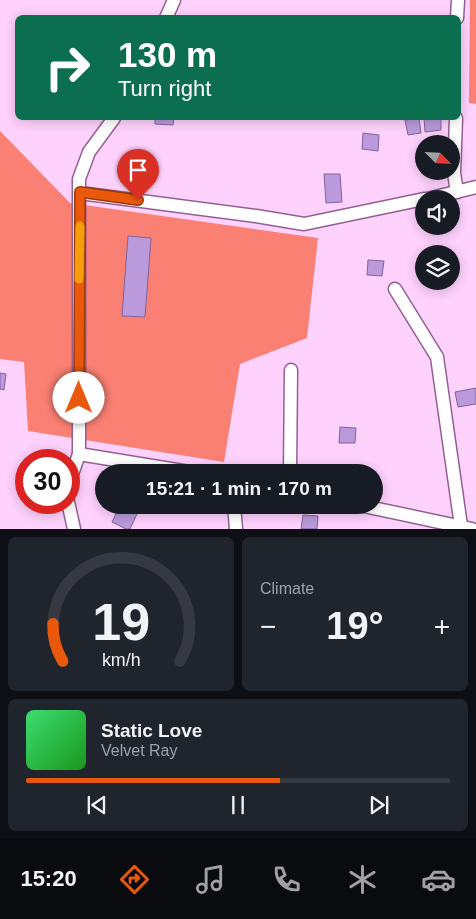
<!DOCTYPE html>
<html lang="en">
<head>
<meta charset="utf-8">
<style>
  :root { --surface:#171b24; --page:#20242c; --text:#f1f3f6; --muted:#9ea1a6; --line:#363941; --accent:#ea580c }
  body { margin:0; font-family:Helvetica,sans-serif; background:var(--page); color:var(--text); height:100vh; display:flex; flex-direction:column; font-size:19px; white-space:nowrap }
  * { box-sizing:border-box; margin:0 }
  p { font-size:16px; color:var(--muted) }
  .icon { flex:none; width:28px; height:28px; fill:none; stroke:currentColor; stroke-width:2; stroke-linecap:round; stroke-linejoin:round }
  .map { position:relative; height:529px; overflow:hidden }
  .sheet { display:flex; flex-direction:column; gap:8px; padding:8px; background:#0d0f14; flex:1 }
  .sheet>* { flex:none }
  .hud { position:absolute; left:15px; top:15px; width:446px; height:105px; border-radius:8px; box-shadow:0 2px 12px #0003; background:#0b6e4f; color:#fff; overflow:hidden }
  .needle { width:32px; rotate:114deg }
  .buttons { position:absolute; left:415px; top:135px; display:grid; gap:10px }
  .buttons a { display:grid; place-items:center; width:45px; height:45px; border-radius:50%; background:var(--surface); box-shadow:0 2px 12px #0003; font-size:25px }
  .speed { position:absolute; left:15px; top:449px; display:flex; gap:10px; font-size:25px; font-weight:700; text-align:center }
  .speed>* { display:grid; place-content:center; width:65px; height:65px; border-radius:50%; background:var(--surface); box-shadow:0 2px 12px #0003; line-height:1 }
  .speed .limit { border:8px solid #d22; background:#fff; color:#111 }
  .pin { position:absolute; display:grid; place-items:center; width:42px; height:42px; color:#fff; margin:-51px -21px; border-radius:50% 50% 50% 0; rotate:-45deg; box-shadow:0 0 5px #0007 }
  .pin .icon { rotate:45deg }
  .me { position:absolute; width:55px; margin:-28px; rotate:0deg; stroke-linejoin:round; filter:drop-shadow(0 0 4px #0008) }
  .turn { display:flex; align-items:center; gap:18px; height:105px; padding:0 20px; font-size:22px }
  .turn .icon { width:65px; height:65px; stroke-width:2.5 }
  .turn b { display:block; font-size:35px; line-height:42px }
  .big { font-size:38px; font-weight:700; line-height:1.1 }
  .sheet .tile { flex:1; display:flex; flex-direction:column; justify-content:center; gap:8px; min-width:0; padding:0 18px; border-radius:8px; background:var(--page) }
  .sheet .dial { align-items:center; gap:0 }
  .dial svg { height:130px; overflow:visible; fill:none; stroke:var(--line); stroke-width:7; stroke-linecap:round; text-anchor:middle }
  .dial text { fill:var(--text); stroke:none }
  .song { display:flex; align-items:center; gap:15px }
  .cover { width:60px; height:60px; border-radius:8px; background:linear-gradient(135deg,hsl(140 70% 55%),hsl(120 70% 35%)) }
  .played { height:5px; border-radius:2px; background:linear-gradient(90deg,var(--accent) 60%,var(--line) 60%) }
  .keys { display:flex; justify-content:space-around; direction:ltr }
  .heat { display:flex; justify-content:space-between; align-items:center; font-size:28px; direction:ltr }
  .sheet .tiles { flex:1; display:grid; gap:8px; grid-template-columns:1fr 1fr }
  .tile:last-child { grid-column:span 2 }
  .trip { position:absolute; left:95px; top:464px; width:288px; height:50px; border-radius:25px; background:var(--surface); box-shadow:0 2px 12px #0003; font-weight:700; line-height:50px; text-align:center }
  .menu { display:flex; height:80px; justify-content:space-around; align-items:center; background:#090b0e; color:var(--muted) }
  .menu .icon { width:35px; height:35px }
  .menu .selected { color:var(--accent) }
  .menu b { font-size:22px; color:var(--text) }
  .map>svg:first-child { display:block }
  .forest { fill:#fa8073 }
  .building { fill:#ba9ada; stroke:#81629e }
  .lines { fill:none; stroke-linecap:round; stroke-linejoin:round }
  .minor-casing { stroke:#936092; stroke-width:15 }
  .minor { stroke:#fff; stroke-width:12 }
  .route-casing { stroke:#983908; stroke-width:12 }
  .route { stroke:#ea580c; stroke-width:9 }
  .slow { stroke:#f59e0b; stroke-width:9 }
</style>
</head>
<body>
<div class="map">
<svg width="476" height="529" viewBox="0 0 476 529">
  <rect width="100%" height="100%" fill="#ffd1fd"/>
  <g class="forest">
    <polygon points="470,0 476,0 476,104 469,103"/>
    <polygon points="0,131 70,203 318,238 307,338 240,364 224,462 28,431 24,362 0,359"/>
  </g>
  <g class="building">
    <polygon points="155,118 174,118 173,125 155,124"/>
    <polygon points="419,118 421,133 408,135 405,120"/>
    <polygon points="424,118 441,118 441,130 425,132"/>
    <polygon points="363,133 379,135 378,151 362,149"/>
    <polygon points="324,174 340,174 342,202 326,203"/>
    <polygon points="424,208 424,223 418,224 416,209"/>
    <polygon points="128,236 151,238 145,317 122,316"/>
    <polygon points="368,260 384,261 382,276 367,275"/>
    <polygon points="0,373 6,374 4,390 0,389"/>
    <polygon points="476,388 476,404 458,407 455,392"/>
    <polygon points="340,427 356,428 355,443 339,443"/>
    <polygon points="120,505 137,514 130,529 126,529 112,522"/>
    <polygon points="303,515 318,516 317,529 301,529"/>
  </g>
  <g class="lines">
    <defs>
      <g id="minor">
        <polyline points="166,18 174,0"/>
        <polyline points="457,18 458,0"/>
        <polyline points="456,118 454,173 457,192"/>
        <polyline points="80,193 256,216 304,224 424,199"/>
        <polyline points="427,199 476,187"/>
        <polyline points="395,289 437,357 461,526"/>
        <polyline points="79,454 79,179 89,152 114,118"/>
        <polyline points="290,472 291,370"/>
        <polyline points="69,483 79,454 189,472"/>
        <polyline points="68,502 74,529"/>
        <polyline points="234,505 236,529"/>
        <polyline points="359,505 472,529"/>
      </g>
    </defs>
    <use href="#minor" class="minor-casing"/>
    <use href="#minor" class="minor"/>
  </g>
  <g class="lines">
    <defs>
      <polyline id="route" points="79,398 80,192 138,200"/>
    </defs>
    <use href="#route" class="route-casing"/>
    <use href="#route" class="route"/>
    <polyline class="slow" points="79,279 80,226"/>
  </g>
</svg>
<div class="buttons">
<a><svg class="needle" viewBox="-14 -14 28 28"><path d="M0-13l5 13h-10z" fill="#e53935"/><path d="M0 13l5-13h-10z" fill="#9ea1a6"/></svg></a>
<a><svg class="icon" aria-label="sound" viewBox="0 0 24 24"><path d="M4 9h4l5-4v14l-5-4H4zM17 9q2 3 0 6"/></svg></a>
<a><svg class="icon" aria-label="layers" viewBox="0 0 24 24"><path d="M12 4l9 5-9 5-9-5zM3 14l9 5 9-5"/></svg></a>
</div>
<div class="speed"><div class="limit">30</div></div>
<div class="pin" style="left:138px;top:200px;background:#d93025"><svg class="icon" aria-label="arrive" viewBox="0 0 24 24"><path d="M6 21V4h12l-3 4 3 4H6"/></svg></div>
<svg class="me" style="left:79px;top:398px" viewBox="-20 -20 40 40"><circle r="19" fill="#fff"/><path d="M0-13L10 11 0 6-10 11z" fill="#ea580c"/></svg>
<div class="trip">15:21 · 1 min · 170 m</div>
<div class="hud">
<div class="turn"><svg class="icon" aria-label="right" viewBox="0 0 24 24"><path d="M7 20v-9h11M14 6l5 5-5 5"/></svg><div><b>130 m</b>Turn right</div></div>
</div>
</div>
<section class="sheet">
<div class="tiles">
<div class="tile dial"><svg viewBox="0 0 100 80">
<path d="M14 69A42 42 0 1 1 86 69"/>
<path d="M14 69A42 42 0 0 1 8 46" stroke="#ea580c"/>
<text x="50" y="56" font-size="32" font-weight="700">19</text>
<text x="50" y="72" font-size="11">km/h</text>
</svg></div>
<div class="tile"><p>Climate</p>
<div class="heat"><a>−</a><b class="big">19°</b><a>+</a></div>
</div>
<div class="tile">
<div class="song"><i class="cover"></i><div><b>Static Love</b><p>Velvet Ray</p></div></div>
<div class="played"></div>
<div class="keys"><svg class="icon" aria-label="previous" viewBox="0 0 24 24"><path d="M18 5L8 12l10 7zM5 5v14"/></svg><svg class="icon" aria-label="pause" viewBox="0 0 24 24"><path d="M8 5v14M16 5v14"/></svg><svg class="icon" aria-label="next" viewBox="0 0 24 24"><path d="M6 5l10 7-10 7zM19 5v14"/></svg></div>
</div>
</div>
</section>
<nav class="menu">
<b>15:20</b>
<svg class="icon selected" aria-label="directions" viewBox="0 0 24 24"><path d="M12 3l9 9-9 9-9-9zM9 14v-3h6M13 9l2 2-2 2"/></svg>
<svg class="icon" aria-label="music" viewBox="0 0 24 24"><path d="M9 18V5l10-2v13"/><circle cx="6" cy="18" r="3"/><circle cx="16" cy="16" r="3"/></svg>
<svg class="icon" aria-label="phone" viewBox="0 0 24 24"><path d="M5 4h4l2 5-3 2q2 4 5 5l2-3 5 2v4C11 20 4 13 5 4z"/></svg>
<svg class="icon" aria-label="climate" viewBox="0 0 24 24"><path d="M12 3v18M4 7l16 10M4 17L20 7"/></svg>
<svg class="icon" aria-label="car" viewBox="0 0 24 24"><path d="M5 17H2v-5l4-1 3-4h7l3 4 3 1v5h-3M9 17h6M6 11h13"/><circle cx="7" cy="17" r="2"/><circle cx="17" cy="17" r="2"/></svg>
</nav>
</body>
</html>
